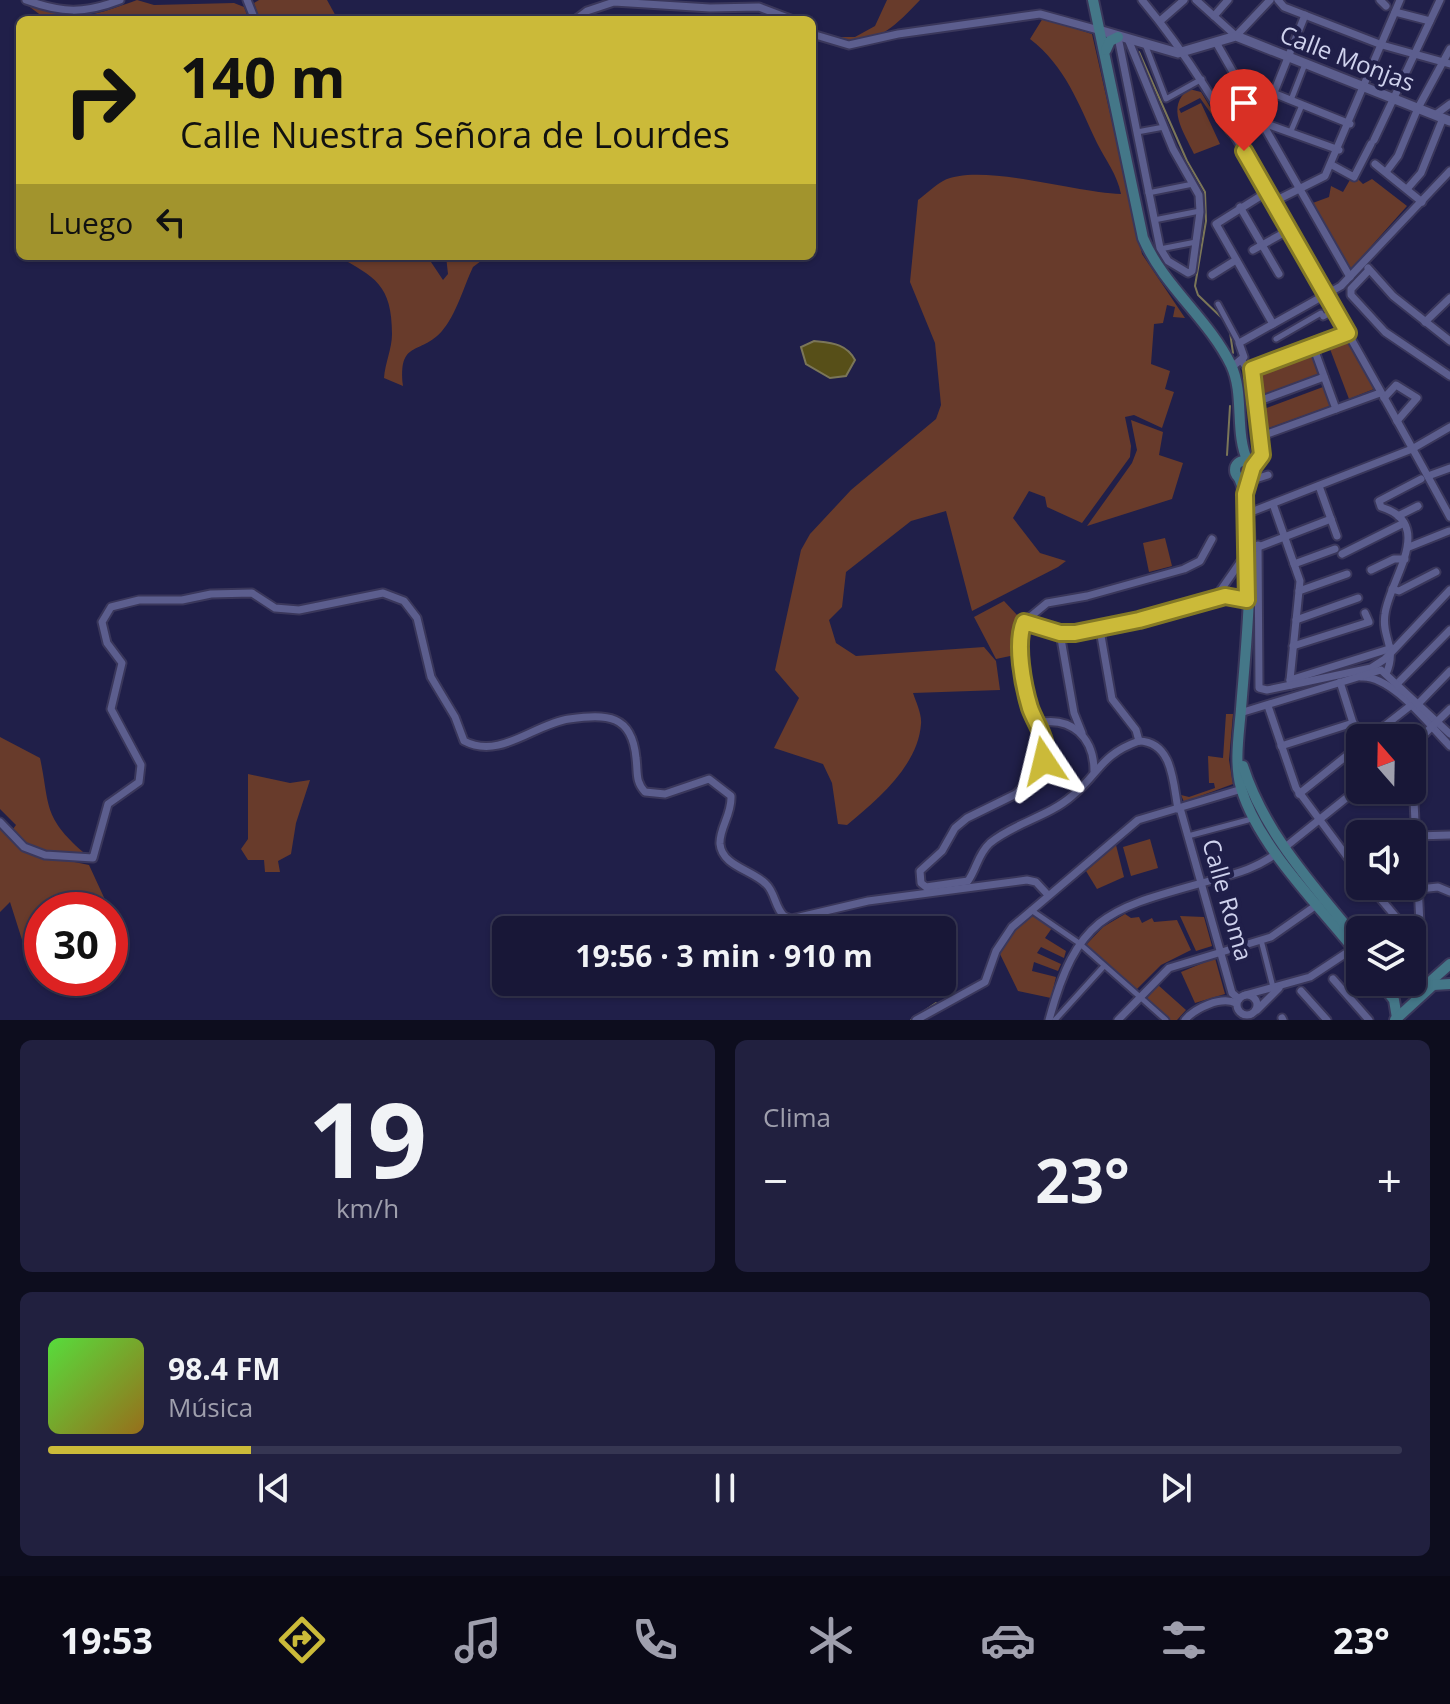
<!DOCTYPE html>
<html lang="es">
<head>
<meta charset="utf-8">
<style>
  :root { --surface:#181737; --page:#21203f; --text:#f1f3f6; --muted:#9f9fad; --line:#363652; --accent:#cbba39 }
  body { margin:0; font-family:"Open Sans",sans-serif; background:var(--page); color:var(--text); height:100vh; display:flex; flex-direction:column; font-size:30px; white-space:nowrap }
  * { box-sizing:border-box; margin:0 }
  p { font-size:26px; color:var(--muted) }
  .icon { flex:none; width:44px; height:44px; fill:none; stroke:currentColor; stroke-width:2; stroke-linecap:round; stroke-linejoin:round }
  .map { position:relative; height:1020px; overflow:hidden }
  .side { display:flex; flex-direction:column; gap:20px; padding:20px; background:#0d0d1e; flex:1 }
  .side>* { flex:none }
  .top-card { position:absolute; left:16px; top:16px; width:800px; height:244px; border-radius:12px; box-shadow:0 2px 6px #0004,0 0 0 2px var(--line); background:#cbba39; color:#111; overflow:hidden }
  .needle { width:52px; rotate:340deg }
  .buttons { position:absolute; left:1346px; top:724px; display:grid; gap:16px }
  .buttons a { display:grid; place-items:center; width:80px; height:80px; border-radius:12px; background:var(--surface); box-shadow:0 2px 6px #0004,0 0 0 2px var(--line); font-size:40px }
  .speed { position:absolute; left:24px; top:892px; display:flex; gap:16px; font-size:40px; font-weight:700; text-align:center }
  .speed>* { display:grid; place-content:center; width:104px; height:104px; border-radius:50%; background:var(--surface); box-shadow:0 2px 6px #0004,0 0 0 2px var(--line); line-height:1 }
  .speed .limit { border:12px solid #d22; background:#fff; color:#111 }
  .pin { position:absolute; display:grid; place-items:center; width:68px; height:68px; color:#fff; margin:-82px -34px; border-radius:50% 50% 50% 0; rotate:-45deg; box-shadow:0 0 8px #0007 }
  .pin .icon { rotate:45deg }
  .me { position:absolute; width:88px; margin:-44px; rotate:350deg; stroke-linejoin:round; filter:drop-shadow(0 0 6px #0008) }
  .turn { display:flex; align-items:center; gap:28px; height:168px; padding:0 32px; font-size:36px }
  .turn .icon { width:104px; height:104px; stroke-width:2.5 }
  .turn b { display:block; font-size:56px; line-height:68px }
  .then { display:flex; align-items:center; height:76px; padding:0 32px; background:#0003; gap:16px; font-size:30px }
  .big { font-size:60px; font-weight:700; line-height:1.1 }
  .side .tile { flex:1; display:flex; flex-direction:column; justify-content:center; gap:12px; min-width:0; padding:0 28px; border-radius:12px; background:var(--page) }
  .side .dial { align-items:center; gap:0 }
  .dial b { font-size:104px; line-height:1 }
  .song { display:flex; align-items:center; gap:24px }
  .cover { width:96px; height:96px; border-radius:12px; background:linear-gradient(135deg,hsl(110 70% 55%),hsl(40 70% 35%)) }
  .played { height:8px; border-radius:4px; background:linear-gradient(90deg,var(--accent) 15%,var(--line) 15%) }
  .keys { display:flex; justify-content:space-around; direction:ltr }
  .heat { display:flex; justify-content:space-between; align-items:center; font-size:44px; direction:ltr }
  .side .tiles { flex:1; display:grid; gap:20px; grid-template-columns:1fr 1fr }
  .tile:last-child { grid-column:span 2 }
  .trip { position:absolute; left:492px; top:916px; width:464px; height:80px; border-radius:12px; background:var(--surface); box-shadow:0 2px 6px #0004,0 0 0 2px var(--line); font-weight:700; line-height:80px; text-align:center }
  .dock { display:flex; height:128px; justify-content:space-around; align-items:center; background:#0a0916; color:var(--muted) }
  .dock .icon { width:56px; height:56px }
  .dock .current { color:var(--accent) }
  .dock b { font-size:36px; color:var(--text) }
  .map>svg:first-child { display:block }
  .green { fill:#683b2b }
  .water { fill:#574f18; stroke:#7b7658; stroke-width:2 }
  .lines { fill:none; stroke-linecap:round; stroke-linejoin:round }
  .stream { stroke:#7b7658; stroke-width:2 }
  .pedestrian-casing { stroke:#3a375b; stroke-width:9 }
  .minor-casing { stroke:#3a375b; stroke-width:11 }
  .tertiary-casing { stroke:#3a375b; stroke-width:13 }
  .secondary-casing { stroke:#3a375b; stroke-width:14 }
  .pedestrian { stroke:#5c5e8e; stroke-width:5 }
  .minor { stroke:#5c5e8e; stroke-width:7 }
  .tertiary { stroke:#5c5e8e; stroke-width:9 }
  .secondary { stroke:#478; stroke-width:10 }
  .route-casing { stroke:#847925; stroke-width:20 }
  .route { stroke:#cbba39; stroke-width:14 }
  .labels { text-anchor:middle; stroke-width:8; stroke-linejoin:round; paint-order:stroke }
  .street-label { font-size:24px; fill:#cfd2ed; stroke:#201f49 }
</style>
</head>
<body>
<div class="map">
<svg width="1450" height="1020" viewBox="0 0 1450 1020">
  <rect width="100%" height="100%" fill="#201f49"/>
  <g class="green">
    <path d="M 137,0 L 154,5 L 234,3 L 244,7 L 249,20 L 47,20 L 22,1 C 80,20 79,21 137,0 Z"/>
    <polygon points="259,0 327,0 338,20 260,20 254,3"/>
    <path d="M 887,0 L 920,0 C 888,34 872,48 823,37 L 855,37 L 875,26 Z"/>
    <path d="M 1043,18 L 1092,34 L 1142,254 L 1185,318 L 1173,317 L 1175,307 L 1167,305 L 1163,323 L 1154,324 L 1151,364 L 1170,371 L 1165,389 L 1174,392 L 1162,428 L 1134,415 L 1125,417 L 1131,446 L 1130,457 L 1082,523 L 1047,507 L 1045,497 L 1029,491 L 1013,518 L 1040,553 L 1066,561 L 1058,567 L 972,611 L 946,511 L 911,521 L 846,572 L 842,607 L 829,620 L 836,643 L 856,656 L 984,647 L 996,661 L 1000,690 L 913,693 C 916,702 922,714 921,724 C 918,766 877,800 847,825 L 838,824 L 832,783 L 823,764 L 774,748 L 799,698 L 775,670 L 801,550 L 810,534 L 851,490 L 936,419 L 941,405 L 935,343 L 910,282 L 918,200 C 926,194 934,186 943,181 C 980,162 1075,193 1121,194 C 1117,174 1106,161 1097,143 C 1078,103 1066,67 1030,39 Z"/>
    <path d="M 1189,89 L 1201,92 L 1230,140 L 1200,98 L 1179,109 L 1181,113 L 1201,103 L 1220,144 L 1194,154 C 1184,132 1165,107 1189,89 Z"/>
    <polygon points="1356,177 1363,184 1372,179 1407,206 1350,270 1310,204 1329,197 1331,186 1343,192 1351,178"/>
    <path d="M 337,256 L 427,256 L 443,280 L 448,274 L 446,256 L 479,256 L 481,261 L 473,267 C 464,286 456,315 442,331 C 420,356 398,339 403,386 L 384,378 C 385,363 392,349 392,334 C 392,285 375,277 337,256 Z"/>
    <polygon points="1349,342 1374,389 1349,399 1330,349"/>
    <polygon points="1312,356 1318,375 1259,397 1257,377"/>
    <polygon points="1323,387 1330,406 1264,430 1261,410"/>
    <polygon points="1131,420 1163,432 1159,455 1183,463 1172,499 1087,526 1132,463 1137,450"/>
    <polygon points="1165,538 1172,566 1149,572 1143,543"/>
    <polygon points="1004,601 1019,617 1012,638 1015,655 996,659 974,617"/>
    <polygon points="1226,714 1233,714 1229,760 1233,784 1184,802 1181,795 1189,797 1215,788 1214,783 1209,783 1208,756 1223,758"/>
    <path d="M 0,737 L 40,758 C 50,804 42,816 83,852 C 50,853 35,857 13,829 L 16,825 L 0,809 Z"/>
    <polygon points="248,774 290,783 310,780 296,823 291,854 278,861 280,872 265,872 264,860 248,860 241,849 248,839"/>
    <polygon points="0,825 26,852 89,865 107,904 98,910 42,910 42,961 31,968 10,902 0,912"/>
    <polygon points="1150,839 1158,868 1131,876 1123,847"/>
    <polygon points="1116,845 1124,877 1097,889 1086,871"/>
    <polygon points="1032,914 1052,928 1045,938 1066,951 1064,958 1041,947 1037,953 1061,964 1058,971 1034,962 1032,971 1056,977 1051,998 1018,991 999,952 1012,932"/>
    <polygon points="1125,914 1131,918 1139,917 1142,923 1152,918 1154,922 1177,920 1191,950 1161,965 1136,990 1085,946 1103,927"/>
    <polygon points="1180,916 1204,917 1212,946 1196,951"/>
    <polygon points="1215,958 1225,994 1195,1003 1181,972"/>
    <polygon points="1158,985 1186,1010 1177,1020 1170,1020 1146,999"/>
  </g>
  <path class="water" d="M 814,341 C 831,343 846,343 855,360 L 846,376 L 830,378 L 806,364 L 801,347 Z"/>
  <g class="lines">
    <g class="stream">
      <polyline points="1139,52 1187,161 1205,192 1206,221 1195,286 1198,295 1223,319"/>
      <polyline points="1230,332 1233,353"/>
      <polyline points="1227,455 1230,406"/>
      <polyline points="911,1020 936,1003"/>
    </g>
    <defs>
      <g id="pedestrian">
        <polyline points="1145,44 1166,99 1202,79"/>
        <polyline points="1291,100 1305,64"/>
        <polyline points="1291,131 1302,105"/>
        <polyline points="1137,132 1164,127"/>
        <polyline points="1148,193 1193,184"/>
        <polyline points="1154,220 1200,211"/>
        <polyline points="1160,249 1196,242"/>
        <polyline points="1218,304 1239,343"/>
        <polyline points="1276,339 1321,313 1323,317 1336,310"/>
        <polyline points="1188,836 1248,820"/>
        <polyline points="1031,910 1079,943 1166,1020"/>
        <polyline points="1261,940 1273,987"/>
        <polyline points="1055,1020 1104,966"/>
      </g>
      <g id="minor">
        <path d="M 26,0 C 62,13 84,14 120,0"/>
        <polyline points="247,0 255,20"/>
        <path d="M 1142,0 C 1195,63 1233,133 1274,204 C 1334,308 1393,412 1450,517"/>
        <polyline points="1196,0 1236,36 1270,0"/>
        <polyline points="1278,0 1284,7 1382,45 1450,64"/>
        <polyline points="1380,0 1386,6"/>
        <polyline points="1395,12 1430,21"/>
        <polyline points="1214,16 1228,0"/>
        <polyline points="575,20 587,11 614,2 710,8 759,7 793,20"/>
        <polyline points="1160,21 1184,0"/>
        <polyline points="812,34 849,45 898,34 1040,14 1102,31"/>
        <polyline points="1118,37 1160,248 1168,261 1188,273 1192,271 1200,212 1199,195 1173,149 1128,39"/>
        <polyline points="1217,44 1350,277"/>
        <polyline points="1273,93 1350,124"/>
        <polyline points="1435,115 1450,104"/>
        <polyline points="1261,122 1339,150"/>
        <polyline points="1235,136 1261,122 1265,115 1305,15"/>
        <polyline points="1374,140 1440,0"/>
        <polyline points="1375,164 1422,202"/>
        <polyline points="1332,165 1354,177 1371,144"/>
        <polyline points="1386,172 1398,156 1418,108 1450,49"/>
        <polyline points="1407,189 1421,173 1443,118"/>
        <polyline points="1267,192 1216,224 1273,324"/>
        <polyline points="1273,202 1325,176 1400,0"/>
        <polyline points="1240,207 1279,274"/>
        <polyline points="1253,250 1280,235"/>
        <polyline points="1368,268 1393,296 1450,341"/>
        <polyline points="1369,270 1351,289 1351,295 1385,332 1450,376"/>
        <polyline points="1212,275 1236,260"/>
        <polyline points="1425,322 1450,298"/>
        <polyline points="1313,346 1336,409"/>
        <polyline points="1241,360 1251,373 1262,455 1253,467"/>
        <polyline points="1232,367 1244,357 1239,343 1341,286 1450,171"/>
        <polyline points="1251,373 1254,368 1348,333"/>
        <polyline points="1384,398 1396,385 1417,398 1397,421"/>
        <polyline points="1254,403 1324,377"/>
        <polyline points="1259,437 1380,393"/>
        <polyline points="1428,476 1450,468"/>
        <polyline points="1249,481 1268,475"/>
        <polyline points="1319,486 1337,536"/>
        <polyline points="1273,504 1300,581 1290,680"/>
        <polyline points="1246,514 1412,449 1450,427"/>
        <polyline points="1398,516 1418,506"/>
        <polyline points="1258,545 1259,688 1267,690 1291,685 1290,680 1392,648"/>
        <polyline points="1409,547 1449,531"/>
        <polyline points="1342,554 1404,523"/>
        <polyline points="1294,564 1335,549"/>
        <polyline points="1371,570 1394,559 1405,559"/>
        <polyline points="1392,589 1399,591 1436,572"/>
        <polyline points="1299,591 1347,574"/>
        <polyline points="1216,597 1248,551 1331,519"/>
        <polyline points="1296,620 1358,598"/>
        <polyline points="1024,622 1060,633 1075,633 1155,616 1225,596 1247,600"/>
        <polyline points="1100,630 1112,699 1136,730 1139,741"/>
        <polyline points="1060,633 1074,713 1082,733"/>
        <polyline points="1293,646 1369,622 1365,613"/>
        <path d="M 1386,674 C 1398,647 1381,638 1385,614 C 1389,580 1437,524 1381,507 L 1379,501 L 1421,479"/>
        <path d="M 1361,677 C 1392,675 1429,725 1450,746"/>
        <polyline points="1340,682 1353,723 1365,738"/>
        <polyline points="1397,684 1450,630"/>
        <polyline points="1291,685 1371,668 1385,659 1450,590"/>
        <polyline points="1418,704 1450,671"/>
        <polyline points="1268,706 1296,788 1360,874"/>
        <polyline points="1240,713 1381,670 1450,734"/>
        <path d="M 1038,723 C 1072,716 1094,738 1094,771"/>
        <polyline points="1369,738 1410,706"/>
        <path d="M 1139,741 C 1100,755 1100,773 1072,796 C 1048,817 1014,823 990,843 C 978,854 977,868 968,881 L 926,887 L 921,883 L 920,871 L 942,851 L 955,828 L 967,818 L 1016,794 L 1043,767 L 1046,751 L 1044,735 L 1030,707 L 1019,634 L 1024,622 L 1047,603 L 1087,596 L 1184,569 L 1200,561 L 1212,539"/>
        <path d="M 1139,741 C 1173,742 1173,783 1178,809"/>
        <polyline points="1281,746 1353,723"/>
        <polyline points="1412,746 1450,709"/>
        <polyline points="1406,790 1414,801 1420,925 1411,930"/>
        <polyline points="1299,794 1360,745"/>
        <polyline points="1180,808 1232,993 1239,999"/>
        <path d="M 0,822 L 24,847 L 45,855 L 93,858 L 108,804 L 139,782 L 141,765 L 111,709 L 122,663 L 107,643 L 102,622 L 111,607 L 139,600 L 182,600 L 211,594 L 252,593 L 275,608 L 299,610 L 383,593 L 404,601 L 417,618 L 431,677 L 455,717 L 464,741 C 500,760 534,724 569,719 C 607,714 632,714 636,758 C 638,773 635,781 645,792 L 665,794 L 709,779 L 731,796 C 732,815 719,828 720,844 C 722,866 752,870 766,884 C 775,892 775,908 784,916 L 791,919 L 868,901 L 1027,880 L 1036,882 L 1048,895"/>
        <polyline points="1416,836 1450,835"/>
        <polyline points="1284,848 1360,787"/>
        <polyline points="1370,886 1405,928 1411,930"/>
        <polyline points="1419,889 1438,887 1450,892"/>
        <polyline points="1333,979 1369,1020"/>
        <polyline points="1301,991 1327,1020"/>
        <circle cx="1247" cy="1005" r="10"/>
        <polyline points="1245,995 1310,977 1354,948"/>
        <polyline points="1257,1010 1279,988"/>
        <polyline points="1282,1018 1283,1020"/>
        <polyline points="916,1020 985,982 996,951 1012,927 1138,820 1242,789"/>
        <path d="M 1049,1020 C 1078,913 1109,909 1209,881 C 1234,874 1256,869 1277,853"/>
        <polyline points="1118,1020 1169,968 1271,937 1318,904"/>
        <path d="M 1185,1020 C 1195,1008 1221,996 1236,1003"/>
      </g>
      <polyline id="tertiary" points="1102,31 1178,53 1236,36 1450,121"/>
      <g id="secondary">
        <path d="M 1093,0 L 1143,238 C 1164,287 1208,318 1231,365 C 1245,395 1234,432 1248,462"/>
        <polyline points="1106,50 1110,41 1118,37"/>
        <circle cx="1244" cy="470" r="9"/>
        <path d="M 1239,478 C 1260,525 1245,654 1241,709 C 1239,734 1234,763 1241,788 C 1259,848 1321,907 1360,957"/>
        <path d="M 1243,766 C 1265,835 1315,887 1360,943"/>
        <polyline points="1380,982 1394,1000 1397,1018"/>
        <polyline points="1401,982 1429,987"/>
        <polyline points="1433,985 1432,980 1450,964"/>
        <polyline points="1395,1020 1433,985 1450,984"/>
      </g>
    </defs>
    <use href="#pedestrian" class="pedestrian-casing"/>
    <use href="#minor" class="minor-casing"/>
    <use href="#tertiary" class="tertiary-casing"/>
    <use href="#secondary" class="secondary-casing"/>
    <use href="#pedestrian" class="pedestrian"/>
    <use href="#minor" class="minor"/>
    <use href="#tertiary" class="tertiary"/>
    <use href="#secondary" class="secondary"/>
  </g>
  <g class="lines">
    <defs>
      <path id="route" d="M 1044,761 C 1049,739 1037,727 1030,708 C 1023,685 1015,643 1024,622 L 1060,633 L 1075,633 L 1139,620 L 1225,596 L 1247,600 L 1245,494 L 1253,467 L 1262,455 L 1252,369 L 1348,333 L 1244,151"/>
    </defs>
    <use href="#route" class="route-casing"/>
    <use href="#route" class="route"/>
  </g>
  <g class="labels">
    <g class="street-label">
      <text transform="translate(1347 59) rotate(21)" y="8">Calle Monjas</text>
      <text transform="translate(1227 900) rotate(74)" y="8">Calle Roma</text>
    </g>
  </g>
</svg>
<div class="buttons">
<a><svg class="needle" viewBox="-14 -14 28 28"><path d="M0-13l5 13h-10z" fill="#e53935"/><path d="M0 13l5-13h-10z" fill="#9f9fad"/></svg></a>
<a><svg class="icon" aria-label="sound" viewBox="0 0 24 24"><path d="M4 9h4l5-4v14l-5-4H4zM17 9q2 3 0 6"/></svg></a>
<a><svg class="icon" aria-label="layers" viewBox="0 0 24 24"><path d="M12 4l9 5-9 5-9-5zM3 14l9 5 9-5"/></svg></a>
</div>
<div class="speed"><div class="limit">30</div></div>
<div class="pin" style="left:1244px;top:151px;background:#d93025"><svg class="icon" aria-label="arrive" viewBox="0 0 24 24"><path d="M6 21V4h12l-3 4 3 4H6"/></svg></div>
<svg class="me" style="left:1044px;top:761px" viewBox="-20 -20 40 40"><path d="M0-17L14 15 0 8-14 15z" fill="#cbba39" stroke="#fff" stroke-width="4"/></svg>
<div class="trip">19:56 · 3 min · 910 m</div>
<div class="top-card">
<div class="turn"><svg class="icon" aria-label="right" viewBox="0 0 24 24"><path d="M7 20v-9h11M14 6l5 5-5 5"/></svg><div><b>140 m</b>Calle Nuestra Señora de Lourdes</div></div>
<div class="then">Luego<svg class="icon" aria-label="left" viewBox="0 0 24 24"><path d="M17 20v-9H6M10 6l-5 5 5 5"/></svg></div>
</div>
</div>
<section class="side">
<div class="tiles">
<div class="tile dial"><b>19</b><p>km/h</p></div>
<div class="tile"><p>Clima</p>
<div class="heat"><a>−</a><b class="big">23°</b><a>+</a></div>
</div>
<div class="tile">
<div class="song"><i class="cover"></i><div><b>98.4 FM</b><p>Música</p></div></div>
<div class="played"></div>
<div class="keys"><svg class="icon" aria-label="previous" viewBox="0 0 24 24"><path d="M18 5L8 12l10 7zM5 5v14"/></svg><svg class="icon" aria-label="pause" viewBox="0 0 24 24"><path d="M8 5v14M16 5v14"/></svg><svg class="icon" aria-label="next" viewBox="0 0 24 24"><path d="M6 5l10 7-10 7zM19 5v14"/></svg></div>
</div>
</div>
</section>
<nav class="dock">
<b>19:53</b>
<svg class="icon current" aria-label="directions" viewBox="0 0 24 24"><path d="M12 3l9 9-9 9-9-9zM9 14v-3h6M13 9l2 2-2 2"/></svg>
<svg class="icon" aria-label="music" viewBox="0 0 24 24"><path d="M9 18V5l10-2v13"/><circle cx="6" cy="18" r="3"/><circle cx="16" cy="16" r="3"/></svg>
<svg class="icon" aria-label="phone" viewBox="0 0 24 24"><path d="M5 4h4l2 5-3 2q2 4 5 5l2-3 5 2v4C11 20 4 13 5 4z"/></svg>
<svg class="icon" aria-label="climate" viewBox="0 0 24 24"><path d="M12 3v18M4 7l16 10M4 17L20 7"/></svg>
<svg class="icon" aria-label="car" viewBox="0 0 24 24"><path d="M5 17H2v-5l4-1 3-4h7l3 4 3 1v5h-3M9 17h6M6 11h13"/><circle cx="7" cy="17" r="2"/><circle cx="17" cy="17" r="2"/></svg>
<svg class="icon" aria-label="filters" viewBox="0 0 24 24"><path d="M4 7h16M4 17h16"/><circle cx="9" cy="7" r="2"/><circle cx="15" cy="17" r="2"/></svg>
<b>23°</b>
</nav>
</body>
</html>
